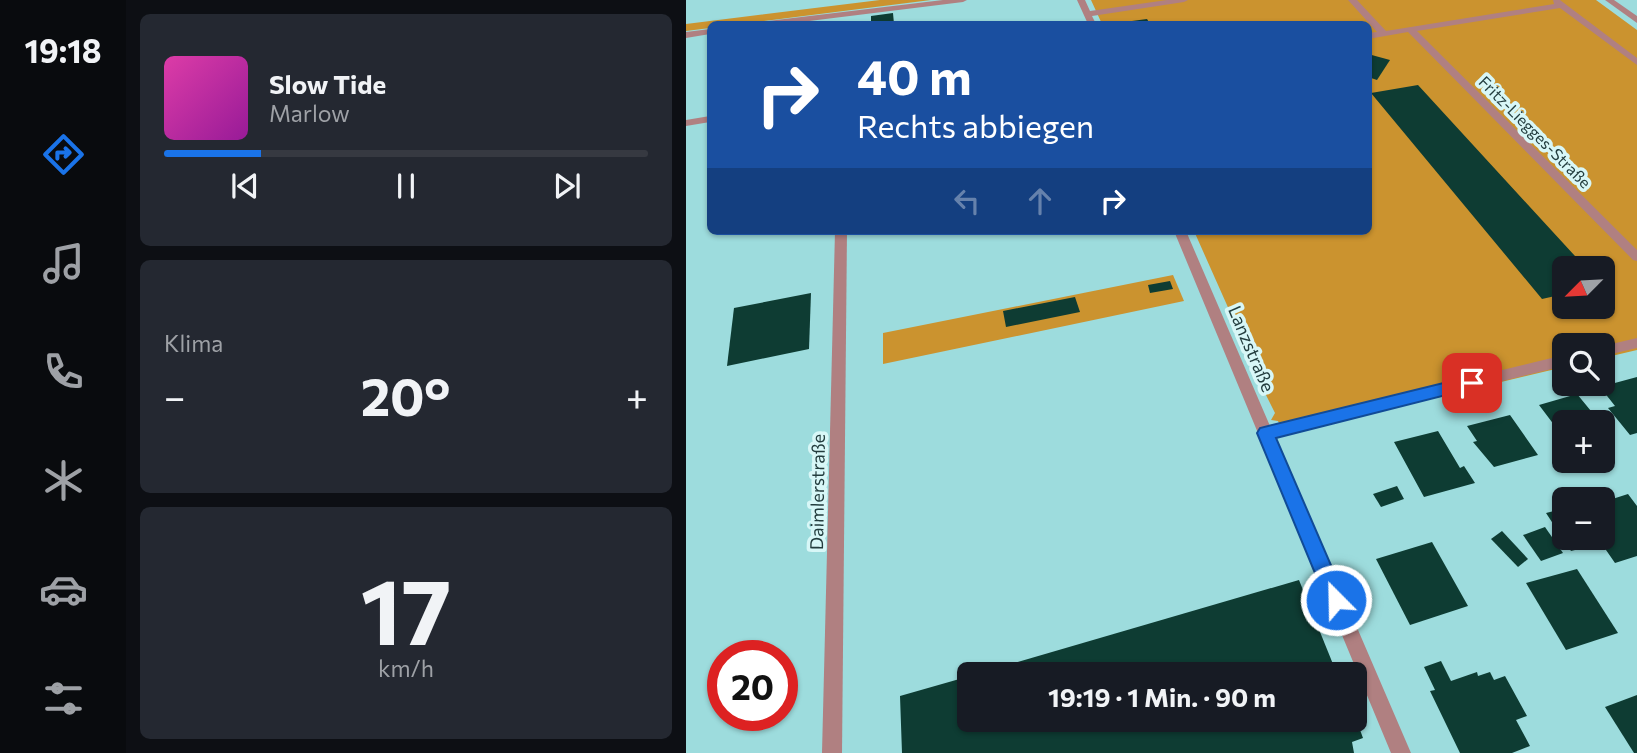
<!DOCTYPE html>
<html lang="de">
<head>
<meta charset="utf-8">
<style>
  :root { --surface:#171b24; --page:#242831; --text:#f1f3f6; --muted:#9ea1a6; --line:#363941; --accent:#1a73e8 }
  body { margin:0; font-family:Commissioner,sans-serif; background:var(--page); color:var(--text); height:100vh; display:flex; flex-direction:column; font-size:26px; white-space:nowrap }
  * { box-sizing:border-box; margin:0 }
  p { font-size:23px; color:var(--muted) }
  .icon { flex:none; width:38px; height:38px; fill:none; stroke:currentColor; stroke-width:2; stroke-linecap:round; stroke-linejoin:round }
  .map { position:relative; flex:1; overflow:hidden }
  .side { display:flex; flex-direction:column; gap:14px; padding:14px; background:#0d0f14; width:560px }
  .side>* { flex:none }
  .banner { position:absolute; left:21px; top:21px; width:665px; height:214px; border-radius:10px; box-shadow:0 2px 5px #0004; background:#1a4fa0; color:#fff; overflow:hidden }
  .needle { width:46px; rotate:246deg }
  .controls { position:absolute; left:866px; top:256px; display:grid; gap:14px }
  .controls a { display:grid; place-items:center; width:63px; height:63px; border-radius:10px; background:var(--surface); box-shadow:0 2px 5px #0004; font-size:35px }
  .speed { position:absolute; left:21px; top:640px; display:flex; gap:14px; font-size:35px; font-weight:700; text-align:center }
  .speed>* { display:grid; place-content:center; width:91px; height:91px; border-radius:50%; background:var(--surface); box-shadow:0 2px 5px #0004; line-height:1 }
  .speed .limit { border:10px solid #d22; background:#fff; color:#111 }
  .pin { position:absolute; display:grid; place-items:center; width:60px; height:60px; color:#fff; margin:-30px; border-radius:14px; box-shadow:0 4px 10px #0006 }
  .me { position:absolute; width:77px; margin:-38px; rotate:337deg; stroke-linejoin:round; filter:drop-shadow(0 0 5px #0008) }
  .turn { display:flex; align-items:center; gap:24px; height:147px; padding:0 35px; font-size:32px }
  .turn .icon { width:91px; height:91px; stroke-width:2.5 }
  .turn b { display:block; font-size:49px; line-height:60px }
  .lanes { display:flex; align-items:center; height:66px; padding:0 35px; background:#0003; justify-content:center; gap:35px; direction:ltr }
  .lanes .off { opacity:.35 }
  .big { font-size:52px; font-weight:700; line-height:1.1 }
  .side .widget { flex:1; display:flex; flex-direction:column; justify-content:center; gap:10px; min-width:0; padding:0 24px; border-radius:10px; background:var(--page) }
  .side .dial { align-items:center; gap:0 }
  .dial b { font-size:91px; line-height:1 }
  .song { display:flex; align-items:center; gap:21px }
  .cover { width:84px; height:84px; border-radius:10px; background:linear-gradient(135deg,hsl(320 70% 55%),hsl(300 70% 35%)) }
  .played { height:7px; border-radius:4px; background:linear-gradient(90deg,var(--accent) 20%,var(--line) 20%) }
  .keys { display:flex; justify-content:space-around; direction:ltr }
  .heat { display:flex; justify-content:space-between; align-items:center; font-size:38px; direction:ltr }
  .trip { position:absolute; left:271px; top:662px; width:410px; height:70px; border-radius:10px; background:var(--surface); box-shadow:0 2px 5px #0004; font-weight:700; line-height:70px; text-align:center }
  main { display:flex; flex:1; min-height:0 }
  .dock { display:flex; flex-direction:column; width:126px; justify-content:space-around; align-items:center; background:#090b0e; color:var(--muted) }
  .dock .icon { width:49px; height:49px }
  .dock .selected { color:var(--accent) }
  .dock b { font-size:32px; color:var(--text) }
  .map>svg:first-child { display:block }
  .green { fill:#cb932f; fill-rule:evenodd }
  .building { fill:#0e3c33 }
  .lines { fill:none; stroke-linecap:round; stroke-linejoin:round }
  .service { fill:#b08081; fill-rule:evenodd }
  .route { fill:#1a73e8; stroke:#114b97; stroke-width:2 }
  .labels { text-anchor:middle; stroke-width:7; stroke-linejoin:round; paint-order:stroke }
  .far-street-label { font-size:16px; fill:#233d3e; stroke:#d8f7f7 }
  .street-label { font-size:18px; fill:#233d3e; stroke:#d8f7f7 }
</style>
</head>
<body>
<main>
<nav class="dock">
<b>19:18</b>
<svg class="icon selected" aria-label="directions" viewBox="0 0 24 24"><path d="M12 3l9 9-9 9-9-9zM9 14v-3h6M13 9l2 2-2 2"/></svg>
<svg class="icon" aria-label="music" viewBox="0 0 24 24"><path d="M9 18V5l10-2v13"/><circle cx="6" cy="18" r="3"/><circle cx="16" cy="16" r="3"/></svg>
<svg class="icon" aria-label="phone" viewBox="0 0 24 24"><path d="M5 4h4l2 5-3 2q2 4 5 5l2-3 5 2v4C11 20 4 13 5 4z"/></svg>
<svg class="icon" aria-label="climate" viewBox="0 0 24 24"><path d="M12 3v18M4 7l16 10M4 17L20 7"/></svg>
<svg class="icon" aria-label="car" viewBox="0 0 24 24"><path d="M5 17H2v-5l4-1 3-4h7l3 4 3 1v5h-3M9 17h6M6 11h13"/><circle cx="7" cy="17" r="2"/><circle cx="17" cy="17" r="2"/></svg>
<svg class="icon" aria-label="filters" viewBox="0 0 24 24"><path d="M4 7h16M4 17h16"/><circle cx="9" cy="7" r="2"/><circle cx="15" cy="17" r="2"/></svg>
</nav>
<section class="side">
<div class="widget">
<div class="song"><i class="cover"></i><div><b>Slow Tide</b><p>Marlow</p></div></div>
<div class="played"></div>
<div class="keys"><svg class="icon" aria-label="previous" viewBox="0 0 24 24"><path d="M18 5L8 12l10 7zM5 5v14"/></svg><svg class="icon" aria-label="pause" viewBox="0 0 24 24"><path d="M8 5v14M16 5v14"/></svg><svg class="icon" aria-label="next" viewBox="0 0 24 24"><path d="M6 5l10 7-10 7zM19 5v14"/></svg></div>
</div>
<div class="widget"><p>Klima</p>
<div class="heat"><a>−</a><b class="big">20°</b><a>+</a></div>
</div>
<div class="widget dial"><b>17</b><p>km/h</p></div>
</section>
<div class="map">
<svg width="951" height="753" viewBox="0 0 951 753">
  <rect width="100%" height="100%" fill="#9ddcdd"/>
  <g class="green">
    <polygon points="194,0 245,0 53,24 24,24 24,28 0,31 0,24"/>
    <path d="M 405,0 L 910,0 L 951,30 L 951,350 L 917,358 L 917,345 L 878,345 L 878,367 L 598,434 L 592,421 L 585,420 L 589,413 L 580,395 L 577,394 L 570,379 L 573,377 L 508,231 L 682,231 L 682,24 L 416,24 ZM 878,268 L 917,268 L 917,306 L 878,306 Z"/>
    <polygon points="487,275 498,301 197,364 197,333"/>
  </g>
  <g class="building">
    <polygon points="207,13 208,24 185,24 185,16"/>
    <polygon points="461,19 464,24 431,24 431,23"/>
    <polygon points="682,54 704,60 691,80 682,77"/>
    <polygon points="732,85 900,268 878,268 878,294 856,299 685,93"/>
    <polygon points="484,281 487,289 464,293 462,285"/>
    <polygon points="125,293 123,349 41,366 48,308"/>
    <polygon points="389,297 394,312 320,327 317,311"/>
    <polygon points="951,377 951,433 944,435 922,408 929,406 914,387"/>
    <polygon points="891,394 914,422 878,422 878,438 853,405"/>
    <polygon points="824,415 852,455 808,467 787,442 791,441 781,426"/>
    <polygon points="752,431 774,468 778,466 789,483 738,497 708,442"/>
    <polygon points="711,486 718,499 695,507 687,494"/>
    <polygon points="942,494 951,506 951,556 929,563 911,537 917,537 917,502"/>
    <polygon points="872,510 878,520 878,537 890,537 897,548 885,551 860,513"/>
    <polygon points="859,527 877,553 855,561 837,535"/>
    <polygon points="816,531 842,559 832,567 805,539"/>
    <polygon points="746,542 782,606 724,625 690,559"/>
    <polygon points="891,569 932,633 880,650 840,583"/>
    <polygon points="613,580 651,674 294,674 294,673"/>
    <polygon points="755,661 765,681 791,672 792,676 804,672 808,680 819,676 841,716 830,720 844,746 826,753 774,753 744,691 749,690 738,667"/>
    <polygon points="284,676 284,719 670,719 677,738 666,742 668,753 216,753 214,696"/>
    <polygon points="951,695 951,753 948,753 919,707"/>
  </g>
  <g class="lines">
    <g class="service">
      <polygon points="257,0 281,0 277,2 99,24 78,24 82,21"/>
      <polygon points="391,0 399,0 404,11 481,0 502,0 498,2 406,16 410,24 402,24"/>
      <polygon points="662,0 671,0 700,31 868,4 867,0 874,0 951,58 951,65 874,8 731,31 951,250 951,261 947,260 722,32 682,39 682,33 691,32"/>
      <polygon points="919,0 928,0 951,16 951,23"/>
      <polygon points="24,29 24,34 0,38 0,32"/>
      <polygon points="24,116 24,122 0,126 0,120"/>
      <polygon points="149,231 161,231 156,753 136,753"/>
      <polygon points="488,231 500,231 584,426 878,355 878,366 589,437 725,753 705,753"/>
      <polygon points="951,338 951,348 917,356 917,346"/>
    </g>
  </g>
  <polygon class="route" points="786,376 792,378 794,383 792,387 590,438 660,600 657,607 650,610 643,607 571,433 574,428"/>
  <g class="labels">
    <g class="far-street-label">
      <text transform="translate(849 132) rotate(45)" y="6">Fritz-Liegges-Straße</text>
    </g>
    <g class="street-label">
      <text transform="translate(565 349) rotate(67)" y="6">Lanzstraße</text>
      <text transform="translate(132 492) rotate(-89)" y="6">Daimlerstraße</text>
    </g>
  </g>
</svg>
<div class="controls">
<a><svg class="needle" viewBox="-14 -14 28 28"><path d="M0-13l5 13h-10z" fill="#e53935"/><path d="M0 13l5-13h-10z" fill="#9ea1a6"/></svg></a>
<a><svg class="icon" aria-label="search" viewBox="0 0 24 24"><circle cx="10" cy="10" r="6"/><path d="M15 15l6 6"/></svg></a>
<a>+</a>
<a>−</a>
</div>
<div class="speed"><div class="limit">20</div></div>
<div class="pin" style="left:786px;top:383px;background:#d93025"><svg class="icon" aria-label="arrive" viewBox="0 0 24 24"><path d="M6 21V4h12l-3 4 3 4H6"/></svg></div>
<svg class="me" style="left:650px;top:600px" viewBox="-20 -20 40 40"><circle r="17" fill="#1a73e8" stroke="#fff" stroke-width="3"/><path d="M0-11L8 9 0 5-8 9z" fill="#fff"/></svg>
<div class="trip">19:19 · 1 Min. · 90 m</div>
<div class="banner">
<div class="turn"><svg class="icon" aria-label="right" viewBox="0 0 24 24"><path d="M7 20v-9h11M14 6l5 5-5 5"/></svg><div><b>40 m</b>Rechts abbiegen</div></div>
<div class="lanes"><svg class="icon off" aria-label="left" viewBox="0 0 24 24"><path d="M17 20v-9H6M10 6l-5 5 5 5"/></svg><svg class="icon off" aria-label="ahead" viewBox="0 0 24 24"><path d="M12 20V5M6 11l6-6 6 6"/></svg><svg class="icon" aria-label="right" viewBox="0 0 24 24"><path d="M7 20v-9h11M14 6l5 5-5 5"/></svg></div>
</div>
</div>
</main>
</body>
</html>
